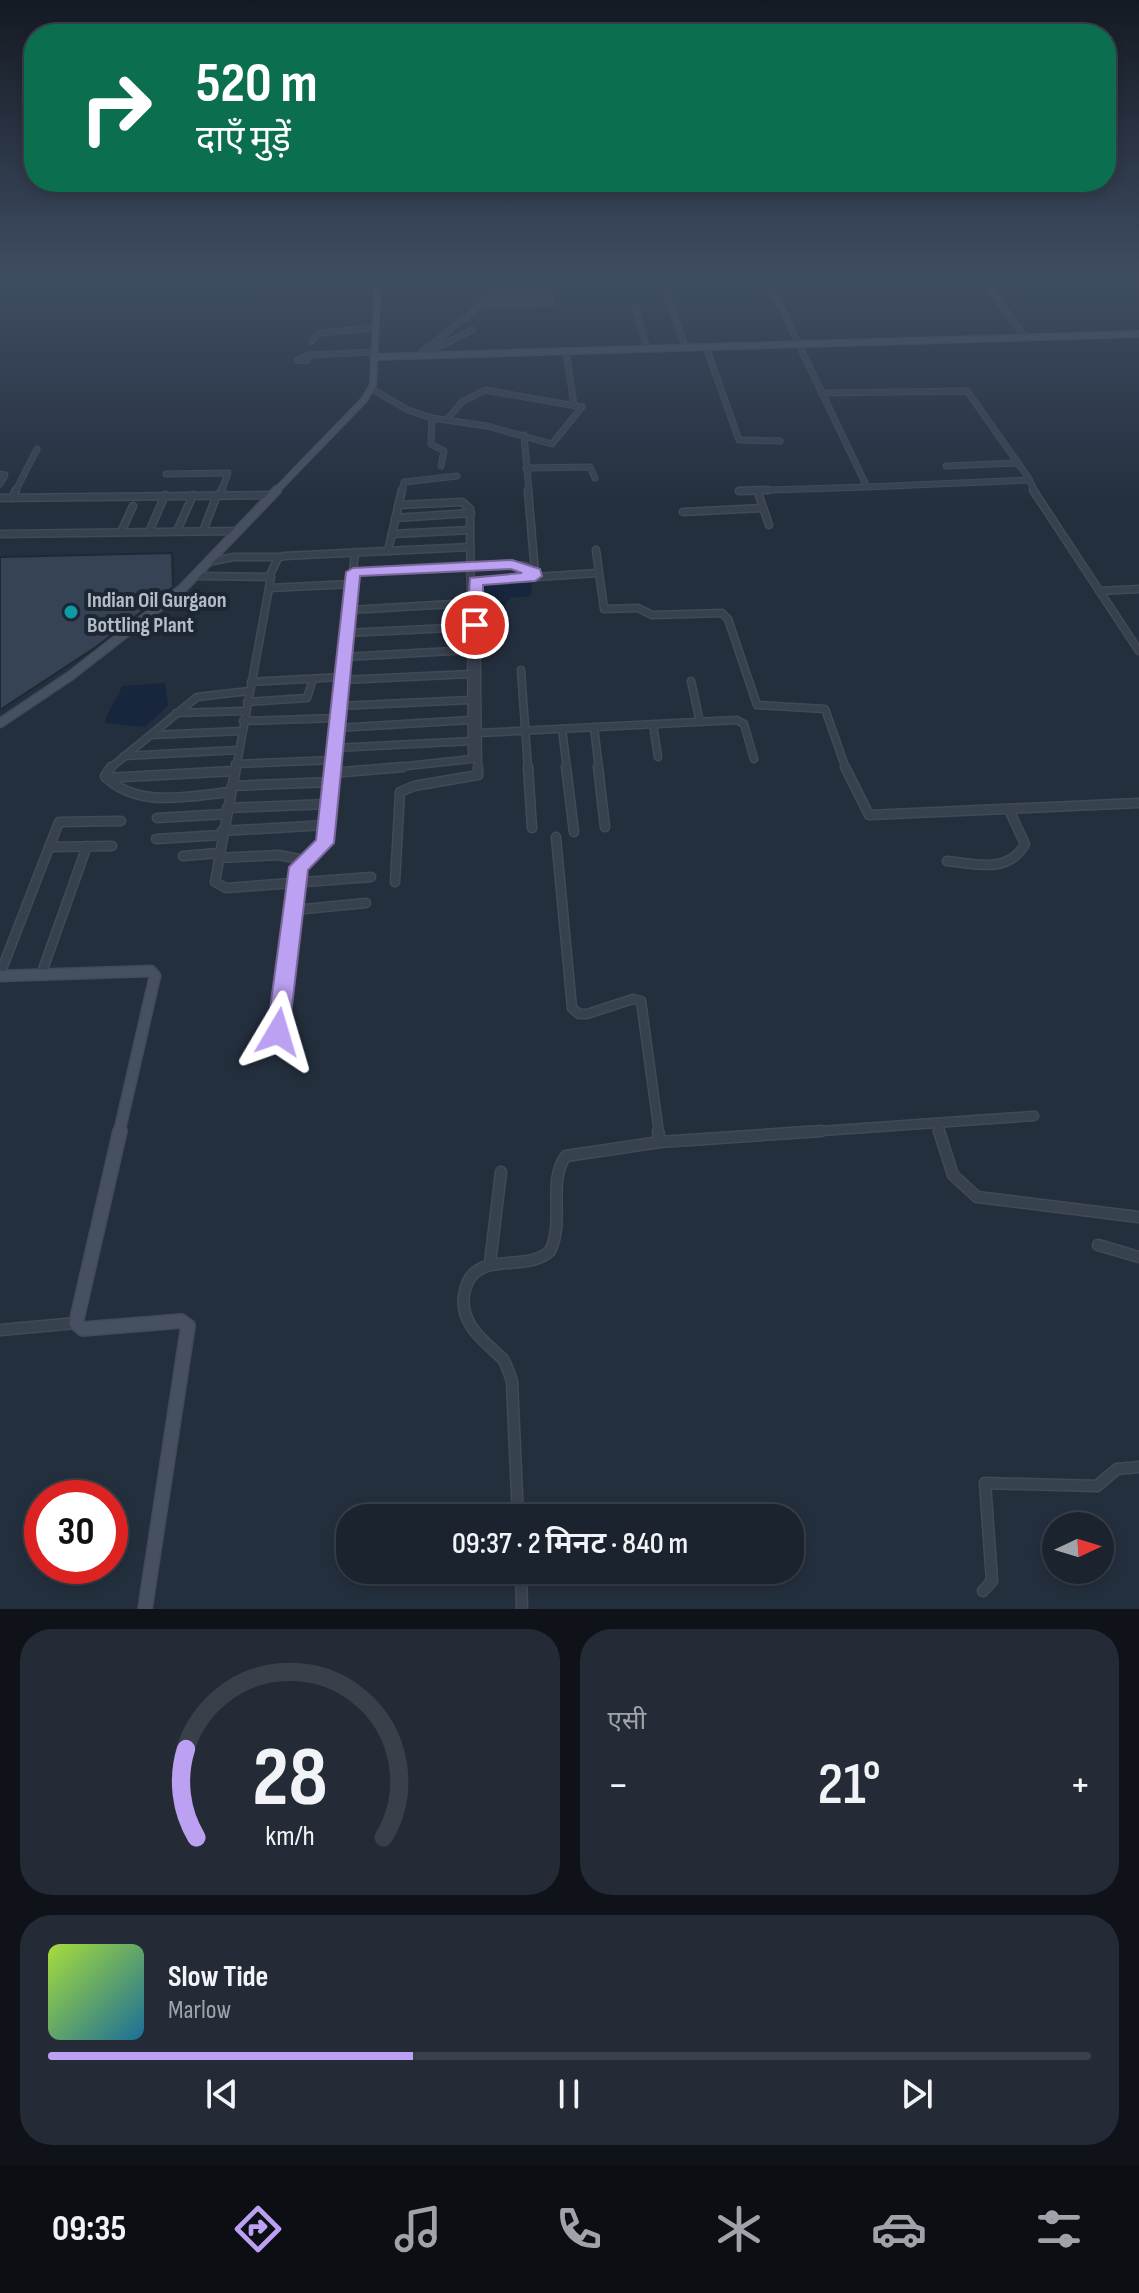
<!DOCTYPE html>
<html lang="hi">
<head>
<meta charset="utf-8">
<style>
  :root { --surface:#1b232e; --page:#242b36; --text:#f1f3f6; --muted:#a0a4aa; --line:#39404a; --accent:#bca0f2 }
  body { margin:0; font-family:"Sofia Sans Condensed","Noto Sans Devanagari",sans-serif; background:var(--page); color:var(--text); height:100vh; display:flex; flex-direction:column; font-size:30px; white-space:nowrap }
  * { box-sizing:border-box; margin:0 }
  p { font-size:26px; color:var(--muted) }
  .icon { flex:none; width:44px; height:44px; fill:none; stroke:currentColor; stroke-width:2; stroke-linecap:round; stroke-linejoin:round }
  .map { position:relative; height:1609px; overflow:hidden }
  .details { display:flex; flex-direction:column; gap:20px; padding:20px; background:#0f1319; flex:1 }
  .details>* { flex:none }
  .banner { position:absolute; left:24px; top:24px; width:1092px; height:168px; border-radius:32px; box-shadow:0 4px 12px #0003,0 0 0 2px var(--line); background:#0b6e4f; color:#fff; overflow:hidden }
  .needle { width:52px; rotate:86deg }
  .fabs { position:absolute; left:1042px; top:1512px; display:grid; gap:16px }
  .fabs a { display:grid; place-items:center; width:72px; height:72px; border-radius:50%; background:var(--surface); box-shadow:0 4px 12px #0003,0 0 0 2px var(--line); font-size:40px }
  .speed { position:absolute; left:24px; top:1480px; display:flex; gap:16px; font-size:40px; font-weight:700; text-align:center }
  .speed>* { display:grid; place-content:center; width:104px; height:104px; border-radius:50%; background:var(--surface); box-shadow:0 4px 12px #0003,0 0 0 2px var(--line); line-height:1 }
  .speed .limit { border:12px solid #d22; background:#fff; color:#111 }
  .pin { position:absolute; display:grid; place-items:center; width:68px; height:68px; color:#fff; margin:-34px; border:4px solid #fff; border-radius:50%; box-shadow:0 2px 8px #0007 }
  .me { position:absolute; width:88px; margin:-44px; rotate:7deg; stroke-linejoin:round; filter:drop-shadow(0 0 6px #0008) }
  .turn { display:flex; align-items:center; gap:28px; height:168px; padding:0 40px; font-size:36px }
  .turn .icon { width:104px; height:104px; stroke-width:2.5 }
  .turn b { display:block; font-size:56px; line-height:68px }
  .big { font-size:60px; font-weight:600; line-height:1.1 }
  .details .widget { flex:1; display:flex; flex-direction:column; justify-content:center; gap:12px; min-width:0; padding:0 28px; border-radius:32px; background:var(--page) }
  .details .dial { align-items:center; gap:0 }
  .dial svg { height:208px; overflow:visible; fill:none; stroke:var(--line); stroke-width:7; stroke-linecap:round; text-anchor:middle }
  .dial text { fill:var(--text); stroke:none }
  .song { display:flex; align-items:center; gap:24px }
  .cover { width:96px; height:96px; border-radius:12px; background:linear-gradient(135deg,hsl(80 70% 55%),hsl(200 70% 35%)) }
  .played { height:8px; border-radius:4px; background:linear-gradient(90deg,var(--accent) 35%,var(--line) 35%) }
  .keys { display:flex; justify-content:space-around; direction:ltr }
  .heat { display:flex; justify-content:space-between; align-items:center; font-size:44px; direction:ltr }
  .details .tiles { flex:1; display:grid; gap:20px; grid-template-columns:1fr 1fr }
  .widget:last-child { grid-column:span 2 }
  .trip { position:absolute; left:336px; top:1504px; width:468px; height:80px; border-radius:32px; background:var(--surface); box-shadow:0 4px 12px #0003,0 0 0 2px var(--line); font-weight:600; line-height:80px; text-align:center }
  .tab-bar { display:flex; height:128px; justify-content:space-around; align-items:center; background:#0b0e12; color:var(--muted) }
  .tab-bar .icon { width:56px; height:56px }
  .tab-bar .on { color:var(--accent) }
  .tab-bar b { font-size:36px; color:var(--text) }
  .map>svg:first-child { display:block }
  .water { fill:#17263c }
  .building { fill:#364354; stroke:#1f2835; stroke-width:2 }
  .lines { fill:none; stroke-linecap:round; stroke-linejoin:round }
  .street-far3-casing { stroke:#414a57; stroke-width:7 }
  .street-far2-casing { stroke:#414a57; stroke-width:9 }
  .street-far1-casing { stroke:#414a57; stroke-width:11 }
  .street-casing { stroke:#414a57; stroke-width:13 }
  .secondary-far3-casing { stroke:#414a57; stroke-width:8 }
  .secondary-far2-casing { stroke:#414a57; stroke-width:11 }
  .secondary-far1-casing { stroke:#414a57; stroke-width:13 }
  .secondary-casing { stroke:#414a57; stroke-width:16 }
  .street-far3 { stroke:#38414e; stroke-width:5 }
  .street-far2 { stroke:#38414e; stroke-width:6 }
  .street-far1 { stroke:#38414e; stroke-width:8 }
  .street { stroke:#38414e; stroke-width:10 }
  .secondary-far3 { stroke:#465061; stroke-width:6 }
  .secondary-far2 { stroke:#465061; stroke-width:8 }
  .secondary-far1 { stroke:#465061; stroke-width:10 }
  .secondary { stroke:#465061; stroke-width:13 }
  .route { fill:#bca0f2; stroke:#7a689d; stroke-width:2 }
  .culture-dot { fill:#0f9aa8; stroke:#1d2633; stroke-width:3 }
  .labels { text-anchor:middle; stroke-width:8; stroke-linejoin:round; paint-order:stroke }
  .poi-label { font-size:22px; font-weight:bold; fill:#b4bcc9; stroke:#1d2633; text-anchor:start }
</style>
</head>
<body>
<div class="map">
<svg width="1139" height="1609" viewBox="0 0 1139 1609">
  <rect width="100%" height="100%" fill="#242f3e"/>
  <g class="water">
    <polygon points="486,579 532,580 531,596 511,598 505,604 506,616 488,620 478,617 477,584"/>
    <path d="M 165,683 L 168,706 L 145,727 L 105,723 C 108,708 117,701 122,686 Z"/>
  </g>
  <polygon class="building" points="172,553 173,587 96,647 0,710 0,557"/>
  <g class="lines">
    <defs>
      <g id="street-far3">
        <polyline points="662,280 685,347"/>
        <polyline points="768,280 867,487 1029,480"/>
        <polyline points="983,280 1025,337"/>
        <polyline points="493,298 551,296"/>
        <polyline points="483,305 551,303"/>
        <polyline points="635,307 647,349"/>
        <polyline points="312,341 318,333 373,328"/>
        <polyline points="706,347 739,440 780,441"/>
        <polyline points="566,351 574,405"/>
        <polyline points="426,353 472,330"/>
        <polygon points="309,355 307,361 297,360"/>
        <polyline points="309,355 373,352"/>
        <polyline points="417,356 504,287 546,285"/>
        <polyline points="372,389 408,410 432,418 431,444 444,451 441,466"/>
        <polyline points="821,393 967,391 1028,477 1035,492"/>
        <polyline points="432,418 487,426 552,444 582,407 485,390 462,402 447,419"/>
        <polyline points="524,435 529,492"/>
        <polyline points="946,466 1018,463"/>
        <polyline points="526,468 590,467 595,478"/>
        <polyline points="0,474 5,475 0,484"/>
        <polyline points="166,474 228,473 221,492"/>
        <polyline points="739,491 867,487"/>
        <polyline points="15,492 37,449"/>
        <polyline points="402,492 404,482 457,476"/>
      </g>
      <g id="street-far2">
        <polyline points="528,490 535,573"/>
        <polyline points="757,490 769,525"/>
        <polyline points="1033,490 1139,651"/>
        <polyline points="739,491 768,490"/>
        <polyline points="220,495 222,490"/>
        <polyline points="0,498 272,495"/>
        <polyline points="12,498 16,490"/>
        <polyline points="683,512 763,508"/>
        <polyline points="395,518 471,513"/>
        <polyline points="177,531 193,495"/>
        <polyline points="203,531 217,495"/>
        <polyline points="121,532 133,506"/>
        <polyline points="149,532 165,495"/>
        <polyline points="0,534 238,531"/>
        <polyline points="392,534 470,530"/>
        <polyline points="596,550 604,609 638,608 652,615 722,613 728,619 757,705 825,709 846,769"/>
        <polyline points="388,551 402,490"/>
        <polyline points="208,562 234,557 280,557"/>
        <polyline points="353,572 512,565 525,566 535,572"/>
        <polyline points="270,575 278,558 284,556 470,547"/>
        <polyline points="195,576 271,577 236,769"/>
        <polyline points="269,588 352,584"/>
        <polyline points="1099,591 1139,589"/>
        <polyline points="350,610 470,603"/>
        <polyline points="347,633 470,627"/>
        <polyline points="345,657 470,650"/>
        <polyline points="521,670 528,769"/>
        <polyline points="342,680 470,674"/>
        <polyline points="691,681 700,722"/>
        <polyline points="251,682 342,677"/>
        <polyline points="247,702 307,698 313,679"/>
        <polyline points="339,706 471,700"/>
        <polyline points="176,713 245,711"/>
        <polyline points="243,721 338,718"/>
        <polyline points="653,724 658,757"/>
        <polyline points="594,727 599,769"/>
        <polyline points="337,728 471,720"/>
        <polyline points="562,729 567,769"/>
        <polyline points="478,733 737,720 744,724 754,759"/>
        <polyline points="152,735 242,731"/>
        <polyline points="335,748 472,741"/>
        <polyline points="124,756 238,750"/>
        <polyline points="235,764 334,760"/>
        <polyline points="109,769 197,697 249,691"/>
        <polyline points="333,769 355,552"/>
        <polyline points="379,769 472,759 470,509 462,502 398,505"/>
        <polyline points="478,769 476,581 597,573"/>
      </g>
      <g id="street-far1">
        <path d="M 111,767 L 105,776 C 136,809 190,796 230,792"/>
        <polyline points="236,767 215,882 226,888 371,877"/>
        <polyline points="528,767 532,828"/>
        <polyline points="566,767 574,832"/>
        <polyline points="598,767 605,827"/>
        <polyline points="845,767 869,815 1139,803"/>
        <polyline points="332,773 403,767"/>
        <polyline points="106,778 234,771"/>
        <polyline points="232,786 331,782"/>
        <polyline points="227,808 328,804"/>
        <polyline points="157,818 226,814"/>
        <polyline points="222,831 326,825"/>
        <polyline points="556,837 572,1008 579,1014 587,1014 633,999 641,1001 659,1133"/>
        <polyline points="156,839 221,835"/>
        <polyline points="49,847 112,846"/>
        <polyline points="183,856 219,853"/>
        <polyline points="218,858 279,855 303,860"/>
        <path d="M 947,861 C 975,864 1009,874 1025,844 L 1009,810"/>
        <polyline points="395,882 400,792 414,786 478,775 478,767"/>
        <polyline points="294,910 366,903"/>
        <polyline points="0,974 59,822 121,821"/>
        <polyline points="41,975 87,846"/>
        <polyline points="278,1032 299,867 325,843 333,767"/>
        <polyline points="938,1125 940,1133"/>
        <polyline points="793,1133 1034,1116"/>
      </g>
      <g id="street">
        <polyline points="658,1131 660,1142"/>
        <polyline points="939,1131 953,1175 977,1197 1139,1217"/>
        <polyline points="1098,1245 1139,1257"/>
        <polyline points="490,1263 501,1172"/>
        <polyline points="0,1330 76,1323"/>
        <path d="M 518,1518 L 512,1381 C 509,1374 507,1364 502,1358 C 482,1340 457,1321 465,1290 C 475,1248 526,1274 550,1251 C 565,1222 547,1180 566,1156 L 660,1142 L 821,1131"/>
        <polyline points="521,1570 522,1609"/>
        <polyline points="983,1591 992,1581 985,1483 1097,1486 1117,1469 1139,1467"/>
      </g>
      <g id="secondary-far3">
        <polyline points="373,357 1139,334"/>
        <polyline points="275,492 364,400 373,385 378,280"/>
      </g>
      <polyline id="secondary-far2" points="0,723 70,676 182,589 277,490"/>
      <polyline id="secondary-far1" points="0,976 151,971 155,976 119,1133"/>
      <polyline id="secondary" points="120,1131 76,1323 83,1329 181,1321 188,1326 145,1609"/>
    </defs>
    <use href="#street-far3" class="street-far3-casing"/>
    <use href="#street-far2" class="street-far2-casing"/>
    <use href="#street-far1" class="street-far1-casing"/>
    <use href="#street" class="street-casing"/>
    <use href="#secondary-far3" class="secondary-far3-casing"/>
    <use href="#secondary-far2" class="secondary-far2-casing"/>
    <use href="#secondary-far1" class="secondary-far1-casing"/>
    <use href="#secondary" class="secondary-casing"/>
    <use href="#street-far3" class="street-far3"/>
    <use href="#street-far2" class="street-far2"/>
    <use href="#street-far1" class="street-far1"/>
    <use href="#street" class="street"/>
    <use href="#secondary-far3" class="secondary-far3"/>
    <use href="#secondary-far2" class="secondary-far2"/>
    <use href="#secondary-far1" class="secondary-far1"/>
    <use href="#secondary" class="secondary"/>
  </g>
  <linearGradient id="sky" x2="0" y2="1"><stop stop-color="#141a22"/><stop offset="0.55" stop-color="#3f4d63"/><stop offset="1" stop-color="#3f4d63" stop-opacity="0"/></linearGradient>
  <rect width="1139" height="505" fill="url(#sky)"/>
  <polygon class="route" points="512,560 540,569 542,576 535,581 483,585 483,625 475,630 467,625 470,578 522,573 511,569 360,576 334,843 308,870 289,1032 286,1039 278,1041 271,1039 267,1032 289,867 316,840 346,572 353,568"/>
  <circle class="culture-dot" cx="71" cy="612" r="8"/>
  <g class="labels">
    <g class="poi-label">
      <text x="87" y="607">Indian Oil Gurgaon<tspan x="87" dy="25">Bottling Plant</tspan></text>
    </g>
  </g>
</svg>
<div class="fabs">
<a><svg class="needle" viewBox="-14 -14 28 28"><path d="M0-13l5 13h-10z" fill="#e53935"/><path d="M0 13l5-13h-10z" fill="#a0a4aa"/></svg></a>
</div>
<div class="speed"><div class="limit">30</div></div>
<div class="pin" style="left:475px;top:625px;background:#d93025"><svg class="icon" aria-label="arrive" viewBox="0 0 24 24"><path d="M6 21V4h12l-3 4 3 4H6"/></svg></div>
<svg class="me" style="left:278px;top:1032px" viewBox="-20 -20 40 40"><path d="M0-17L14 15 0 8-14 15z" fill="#bca0f2" stroke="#fff" stroke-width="4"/></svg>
<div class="trip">09:37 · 2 मिनट · 840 m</div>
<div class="banner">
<div class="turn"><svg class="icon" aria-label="right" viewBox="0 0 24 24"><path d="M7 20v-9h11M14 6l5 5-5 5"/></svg><div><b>520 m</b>दाएँ मुड़ें</div></div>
</div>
</div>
<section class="details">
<div class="tiles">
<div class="widget dial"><svg viewBox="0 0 100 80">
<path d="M14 69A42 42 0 1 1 86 69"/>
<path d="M14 69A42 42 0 0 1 10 35" stroke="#bca0f2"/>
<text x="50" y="56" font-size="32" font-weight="700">28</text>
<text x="50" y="72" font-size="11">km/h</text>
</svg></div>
<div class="widget"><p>एसी</p>
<div class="heat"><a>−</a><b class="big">21°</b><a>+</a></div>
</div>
<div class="widget">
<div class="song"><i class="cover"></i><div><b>Slow Tide</b><p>Marlow</p></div></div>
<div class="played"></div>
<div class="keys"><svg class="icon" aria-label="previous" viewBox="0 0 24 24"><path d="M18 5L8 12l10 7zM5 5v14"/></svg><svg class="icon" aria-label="pause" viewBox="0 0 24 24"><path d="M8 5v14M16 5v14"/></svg><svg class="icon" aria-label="next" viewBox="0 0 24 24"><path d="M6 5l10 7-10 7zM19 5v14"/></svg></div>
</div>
</div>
</section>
<nav class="tab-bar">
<b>09:35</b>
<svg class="icon on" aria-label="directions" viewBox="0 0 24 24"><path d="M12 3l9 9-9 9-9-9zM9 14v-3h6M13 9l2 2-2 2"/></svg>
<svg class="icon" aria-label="music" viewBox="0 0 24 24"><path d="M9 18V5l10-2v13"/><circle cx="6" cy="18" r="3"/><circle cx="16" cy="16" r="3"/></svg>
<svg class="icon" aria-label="phone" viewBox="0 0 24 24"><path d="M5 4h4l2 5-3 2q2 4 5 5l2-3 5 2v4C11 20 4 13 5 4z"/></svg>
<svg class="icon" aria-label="climate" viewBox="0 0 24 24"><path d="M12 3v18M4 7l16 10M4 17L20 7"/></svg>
<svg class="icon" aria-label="car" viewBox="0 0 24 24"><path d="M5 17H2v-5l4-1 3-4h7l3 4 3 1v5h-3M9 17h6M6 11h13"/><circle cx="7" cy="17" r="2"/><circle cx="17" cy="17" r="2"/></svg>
<svg class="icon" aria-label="filters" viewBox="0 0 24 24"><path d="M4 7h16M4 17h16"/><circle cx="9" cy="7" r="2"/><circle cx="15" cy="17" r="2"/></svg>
</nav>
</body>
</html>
